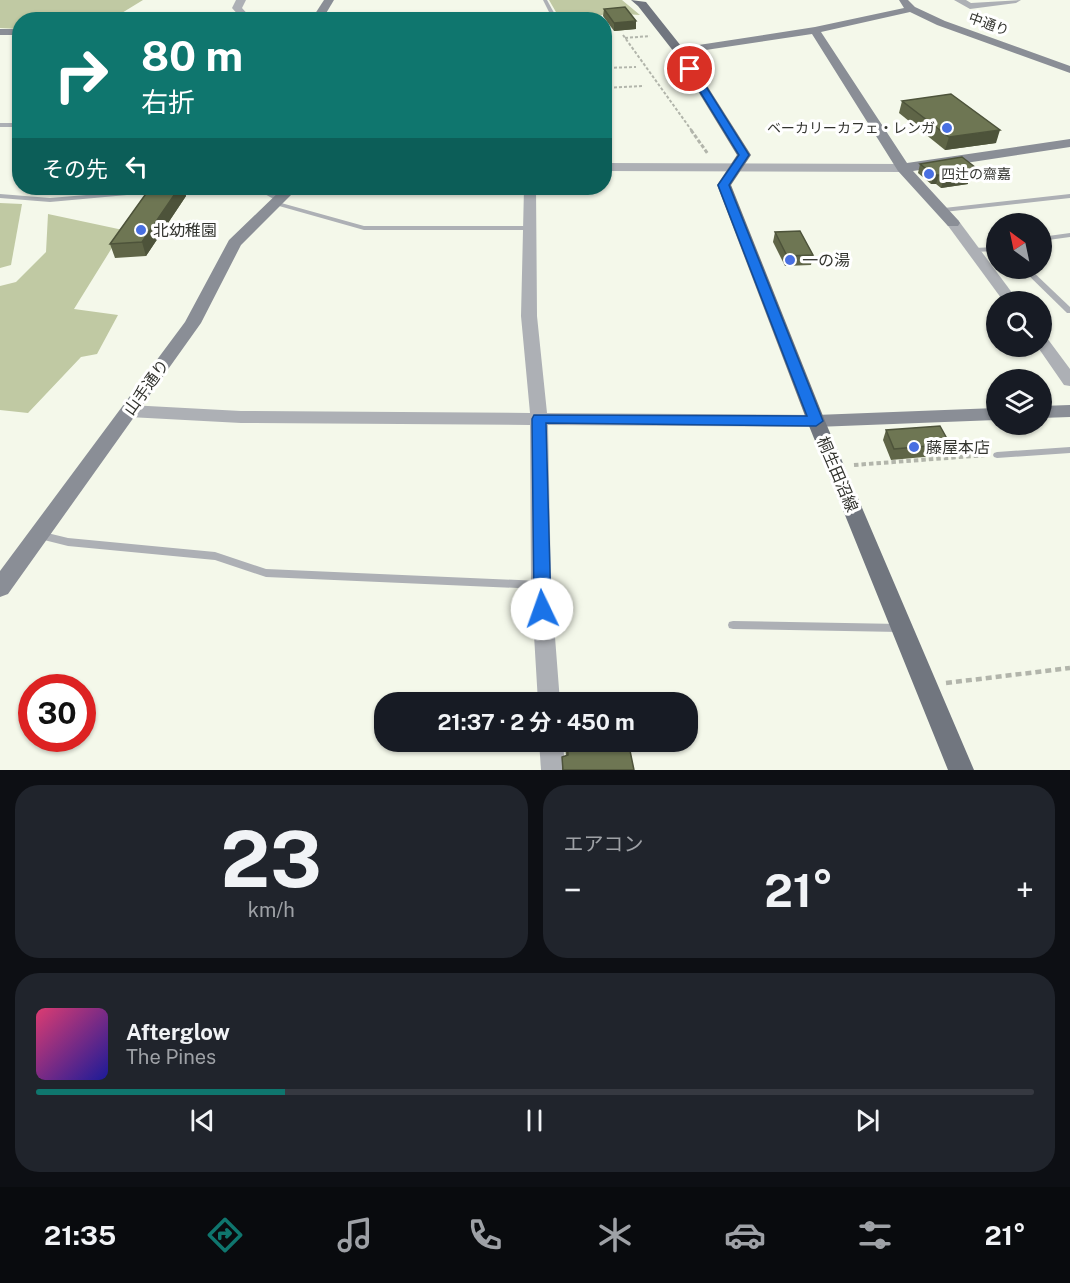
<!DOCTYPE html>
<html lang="ja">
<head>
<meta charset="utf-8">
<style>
  :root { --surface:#171b24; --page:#20242c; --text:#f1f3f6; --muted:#9ea1a6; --line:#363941; --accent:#0f766e }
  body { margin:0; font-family:"Public Sans","Noto Sans JP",sans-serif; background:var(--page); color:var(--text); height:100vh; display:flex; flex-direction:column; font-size:22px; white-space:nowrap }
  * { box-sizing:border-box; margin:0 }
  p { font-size:20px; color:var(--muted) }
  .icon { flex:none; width:33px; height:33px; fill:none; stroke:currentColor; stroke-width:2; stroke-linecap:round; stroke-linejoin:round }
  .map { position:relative; height:770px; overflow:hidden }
  .details { display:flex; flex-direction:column; gap:15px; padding:15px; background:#0d0f14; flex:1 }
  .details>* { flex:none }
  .hud { position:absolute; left:12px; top:12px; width:600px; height:183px; border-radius:24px; box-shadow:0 2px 4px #0004; background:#0f766e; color:#fff; overflow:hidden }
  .needle { width:39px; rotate:327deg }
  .buttons { position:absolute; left:986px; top:213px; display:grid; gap:12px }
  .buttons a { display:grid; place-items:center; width:66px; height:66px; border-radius:50%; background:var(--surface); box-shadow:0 2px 4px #0004; font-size:30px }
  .speed { position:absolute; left:18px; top:674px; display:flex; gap:12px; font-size:30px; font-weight:700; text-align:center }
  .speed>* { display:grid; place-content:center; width:78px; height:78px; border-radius:50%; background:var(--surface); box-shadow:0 2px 4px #0004; line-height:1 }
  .speed .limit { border:9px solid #d22; background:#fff; color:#111 }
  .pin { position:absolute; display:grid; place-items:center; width:51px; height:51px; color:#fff; margin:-26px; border:3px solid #fff; border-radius:50%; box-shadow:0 2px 6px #0007 }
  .me { position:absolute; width:66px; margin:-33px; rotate:357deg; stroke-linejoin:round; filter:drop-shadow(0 0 4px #0008) }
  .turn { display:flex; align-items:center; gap:21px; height:126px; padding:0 30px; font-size:27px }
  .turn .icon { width:78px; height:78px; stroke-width:2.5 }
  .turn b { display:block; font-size:42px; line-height:51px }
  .then { display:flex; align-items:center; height:57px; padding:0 30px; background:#0003; gap:12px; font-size:22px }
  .big { font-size:45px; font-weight:700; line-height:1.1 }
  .details .card { flex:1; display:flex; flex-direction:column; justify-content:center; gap:9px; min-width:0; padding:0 21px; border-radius:24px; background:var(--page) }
  .details .dial { align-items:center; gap:0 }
  .dial b { font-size:78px; line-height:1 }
  .song { display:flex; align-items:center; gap:18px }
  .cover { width:72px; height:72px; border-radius:9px; background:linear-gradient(135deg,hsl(340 70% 55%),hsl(240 70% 35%)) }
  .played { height:6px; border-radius:3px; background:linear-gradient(90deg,var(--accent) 25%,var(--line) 25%) }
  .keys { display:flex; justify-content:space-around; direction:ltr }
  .heat { display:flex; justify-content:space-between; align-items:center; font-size:33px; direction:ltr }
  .details .tiles { flex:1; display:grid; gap:15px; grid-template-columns:1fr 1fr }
  .card:last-child { grid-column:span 2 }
  .trip { position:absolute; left:374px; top:692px; width:324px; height:60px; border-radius:24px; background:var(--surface); box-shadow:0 2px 4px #0004; font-weight:700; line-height:60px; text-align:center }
  .menu { display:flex; height:96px; justify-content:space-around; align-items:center; background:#090b0e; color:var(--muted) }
  .menu .icon { width:42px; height:42px }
  .menu .current { color:var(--accent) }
  .menu b { font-size:27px; color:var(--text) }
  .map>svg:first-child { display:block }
  .green { fill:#c0c9a3 }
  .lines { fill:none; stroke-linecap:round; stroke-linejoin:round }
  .path-far3 { stroke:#b2b5ab; stroke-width:2; stroke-dasharray:3 2; stroke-linecap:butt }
  .path-far2 { stroke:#b2b5ab; stroke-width:3; stroke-dasharray:4 2; stroke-linecap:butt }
  .path-far1 { stroke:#b2b5ab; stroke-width:4; stroke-dasharray:4.5 3; stroke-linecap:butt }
  .path { stroke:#b2b5ab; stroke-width:4.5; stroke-dasharray:6 4; stroke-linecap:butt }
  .lane { fill:#adb0b5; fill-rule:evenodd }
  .street { fill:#adb0b5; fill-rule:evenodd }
  .secondary { fill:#8a8e96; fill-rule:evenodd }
  .primary { fill:#71767f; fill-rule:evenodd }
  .wall { fill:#5f6547 }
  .shaded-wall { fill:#4d533a }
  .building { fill:#6e7653; stroke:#4d533a; stroke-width:1.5 }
  .route { fill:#1a73e8; stroke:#114b97; stroke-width:1.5 }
  .poi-dot { fill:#486fe1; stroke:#fff; stroke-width:2 }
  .labels { text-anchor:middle; stroke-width:6; stroke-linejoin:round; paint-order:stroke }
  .far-street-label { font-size:14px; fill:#33342f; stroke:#fff }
  .far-poi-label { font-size:14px; fill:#33342f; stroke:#fff; text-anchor:end }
  .poi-label { font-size:16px; fill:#33342f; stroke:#fff; text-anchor:start }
  .street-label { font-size:16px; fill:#33342f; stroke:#fff }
</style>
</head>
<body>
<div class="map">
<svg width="1070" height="770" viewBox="0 0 1070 770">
  <rect width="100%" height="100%" fill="#f4f8ea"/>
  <g class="green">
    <polygon points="0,0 143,0 112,19 20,20 19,29 0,28"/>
    <polygon points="549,0 622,0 640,15 608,13 599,16 597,19 560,19"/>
    <polygon points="0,203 22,204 11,265 0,268"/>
    <polygon points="48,214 123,230 74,309 118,315 97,354 81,357 28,413 0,410 0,286 16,282 46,252"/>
  </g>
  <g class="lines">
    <g class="path-far3">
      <polyline points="623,35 692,131"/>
      <polyline points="625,38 650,36"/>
      <polyline points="604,68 636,67"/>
      <polyline points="604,88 644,86"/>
    </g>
    <polyline class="path-far2" points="691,130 708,154"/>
    <polyline class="path-far1" points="854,465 987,455"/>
    <polyline class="path" points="946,683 1070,668"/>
    <g class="lane">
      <polygon points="543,0 547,0 558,20 553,20"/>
      <rect x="0" y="123" width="20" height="4"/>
      <polygon points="172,188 194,188 191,190 174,191 172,190"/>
      <polygon points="158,189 160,190 160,192 50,202 0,198 0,194 50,198"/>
      <polygon points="1070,194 1070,198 944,212 941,210 944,208"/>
      <polygon points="274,201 364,226 529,226 532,228 529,230 364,230 272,204 272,202"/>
      <polygon points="1070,233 1070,237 1041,241 1041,237"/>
      <polygon points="996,247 996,251 974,252 971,250 974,248"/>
      <polygon points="1021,268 1029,268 1070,307 1070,313 1067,313"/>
      <polygon points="1070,447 1070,453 997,458 994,457 993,455 994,453 997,452"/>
      <polygon points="39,531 68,538 215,552 266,569 540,581 544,582 545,585 544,588 540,589 266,577 215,560 68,546 36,538 34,535 36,532"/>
      <polygon points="733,621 900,624 904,625 905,628 904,631 900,632 733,629 729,628 728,625 729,622"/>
    </g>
    <g class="street">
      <polygon points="236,0 246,0 242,8 253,20 243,20 232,8"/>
      <polygon points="954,0 966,0 971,3 1021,0 1016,3 970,9"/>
      <polygon points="604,163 903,164 909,168 903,172 604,171"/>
      <polygon points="254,188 269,188 285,198 279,202"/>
      <polygon points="524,188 536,188 537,316 547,413 816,415 822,417 825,421 822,425 816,427 548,425 551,585 560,702 538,702 531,585 530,425 241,423 129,417 123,415 121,411 123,407 129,405 241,411 530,413 521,316"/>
      <polygon points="953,219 958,220 1019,302 1004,302 946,223"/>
      <polygon points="1041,336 1047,338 1070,369 1070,386 1064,385 1037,346 1041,346"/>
      <polygon points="539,741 563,741 565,770 541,770"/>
    </g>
    <g class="secondary">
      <polygon points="324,0 334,0 322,20 311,20"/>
      <polygon points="899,0 908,0 915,7 945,21 1070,66 1070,73 937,25 910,12 821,32 907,163 1070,139 1070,147 913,171 958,220 960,223 958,226 948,226 898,171 812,34 679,54 673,51 679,48 815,27 904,8"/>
      <rect x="0" y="29" width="20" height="6"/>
      <polygon points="283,188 298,188 241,245 201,323 8,594 0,597 0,571 185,322 229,240"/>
      <polygon points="1070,405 1070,417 1041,418 1041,406"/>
      <polygon points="996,408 996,420 816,427 809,425 807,421 809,417 816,415"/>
    </g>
    <polygon class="primary" points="631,0 646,2 685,51 751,155 731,185 825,421 974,770 948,770 807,421 717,185 737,155 674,52 638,6"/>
  </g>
  <g class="wall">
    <polygon points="604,9 636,29 614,31 603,16"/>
    <polygon points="902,101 996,143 945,150 899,113"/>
    <polygon points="920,164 980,171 977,180 968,181 968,184 941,188 936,184 931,184 918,173"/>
    <polygon points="150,188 184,188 186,196 146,256 115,258 110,244"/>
    <polygon points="775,232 813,255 811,265 785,266 773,242"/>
    <polygon points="886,430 950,444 946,455 891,460 883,440"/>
    <polygon points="565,741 628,741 634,770 562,770 562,757 566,756"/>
  </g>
  <g class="shaded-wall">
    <polygon points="636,21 636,29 614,31 614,23"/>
    <polygon points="1000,130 996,143 945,150 949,137"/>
    <polygon points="980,171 977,180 968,181 968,184 941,188 944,179 968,173"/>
    <polygon points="934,175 939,175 936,184 931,184"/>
    <polygon points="179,188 184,188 186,196 146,256 142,242"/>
  </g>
  <g class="building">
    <polygon points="625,7 636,21 614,23 604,9"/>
    <polygon points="493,16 555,16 555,20 492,20"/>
    <polygon points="951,94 1000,130 949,137 902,101"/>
    <polygon points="962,157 980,171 968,173 970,175 944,179 939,175 934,175 920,164"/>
    <polygon points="150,188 179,188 142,242 110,244"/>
    <polygon points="800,231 813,255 787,256 775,232"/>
    <polygon points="940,426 950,444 894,449 886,430"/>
    <polygon points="567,741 628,741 634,770 563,770 562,757 568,755"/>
  </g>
  <polygon class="route" points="690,66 695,69 749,155 729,185 823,421 816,426 546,423 551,609 548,614 542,616 536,614 534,609 532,419 534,415 807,416 718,185 739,155 686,69"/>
  <g class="poi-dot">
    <circle cx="947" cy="128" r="6"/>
    <circle cx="929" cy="174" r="6"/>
    <circle cx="141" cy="230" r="6"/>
    <circle cx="790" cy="260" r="6"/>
    <circle cx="914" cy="447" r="6"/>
  </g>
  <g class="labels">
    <g class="far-street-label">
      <text transform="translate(989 24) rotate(20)" y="5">中通り</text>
    </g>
    <g class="far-poi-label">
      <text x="935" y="133">ベーカリーカフェ・レンガ</text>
      <text x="941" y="179" text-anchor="start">四辻の齋嘉</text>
    </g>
    <g class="poi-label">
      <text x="153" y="236">北幼稚園</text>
      <text x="802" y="266">一の湯</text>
      <text x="926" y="453">藤屋本店</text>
    </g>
    <g class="street-label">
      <text transform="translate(146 387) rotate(-54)" y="6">山手通り</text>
      <text transform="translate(838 474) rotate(67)" y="6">桐生田沼線</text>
    </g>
  </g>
</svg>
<div class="buttons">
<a><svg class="needle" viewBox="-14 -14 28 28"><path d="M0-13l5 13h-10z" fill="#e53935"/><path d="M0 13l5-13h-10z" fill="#9ea1a6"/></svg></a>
<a><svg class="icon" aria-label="search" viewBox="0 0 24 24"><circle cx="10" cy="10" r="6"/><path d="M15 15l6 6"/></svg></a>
<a><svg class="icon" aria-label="layers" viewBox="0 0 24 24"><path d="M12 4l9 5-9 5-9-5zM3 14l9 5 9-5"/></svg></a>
</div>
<div class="speed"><div class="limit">30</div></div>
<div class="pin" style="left:690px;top:69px;background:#d93025"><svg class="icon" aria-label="arrive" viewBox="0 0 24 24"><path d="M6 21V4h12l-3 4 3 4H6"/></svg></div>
<svg class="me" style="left:542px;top:609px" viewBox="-20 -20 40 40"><circle r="19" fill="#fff"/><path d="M0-13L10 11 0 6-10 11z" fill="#1a73e8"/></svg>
<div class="trip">21:37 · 2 分 · 450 m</div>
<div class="hud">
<div class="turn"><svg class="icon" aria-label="right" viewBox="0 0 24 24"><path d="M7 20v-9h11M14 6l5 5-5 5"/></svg><div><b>80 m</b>右折</div></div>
<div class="then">その先<svg class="icon" aria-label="left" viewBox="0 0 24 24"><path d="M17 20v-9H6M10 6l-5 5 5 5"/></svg></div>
</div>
</div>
<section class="details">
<div class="tiles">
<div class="card dial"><b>23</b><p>km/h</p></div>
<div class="card"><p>エアコン</p>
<div class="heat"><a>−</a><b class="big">21°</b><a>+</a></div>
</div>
<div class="card">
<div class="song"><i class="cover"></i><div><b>Afterglow</b><p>The Pines</p></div></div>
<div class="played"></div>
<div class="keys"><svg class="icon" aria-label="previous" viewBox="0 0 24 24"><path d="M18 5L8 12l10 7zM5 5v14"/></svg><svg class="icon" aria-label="pause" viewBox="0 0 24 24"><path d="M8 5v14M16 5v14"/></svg><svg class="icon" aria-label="next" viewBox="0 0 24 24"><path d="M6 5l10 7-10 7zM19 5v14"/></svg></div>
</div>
</div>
</section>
<nav class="menu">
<b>21:35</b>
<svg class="icon current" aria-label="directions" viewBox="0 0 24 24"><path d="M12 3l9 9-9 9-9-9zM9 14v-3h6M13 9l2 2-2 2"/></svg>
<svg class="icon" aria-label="music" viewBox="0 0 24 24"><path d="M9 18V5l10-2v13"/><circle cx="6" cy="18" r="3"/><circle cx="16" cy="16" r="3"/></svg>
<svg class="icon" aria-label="phone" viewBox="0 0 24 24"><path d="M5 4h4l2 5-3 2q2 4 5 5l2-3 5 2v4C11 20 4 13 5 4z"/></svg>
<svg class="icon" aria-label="climate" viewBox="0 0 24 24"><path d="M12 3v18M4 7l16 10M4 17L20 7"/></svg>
<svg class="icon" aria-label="car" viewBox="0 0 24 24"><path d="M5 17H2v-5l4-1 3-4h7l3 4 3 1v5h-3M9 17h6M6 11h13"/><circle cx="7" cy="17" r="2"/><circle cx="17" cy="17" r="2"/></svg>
<svg class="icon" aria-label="filters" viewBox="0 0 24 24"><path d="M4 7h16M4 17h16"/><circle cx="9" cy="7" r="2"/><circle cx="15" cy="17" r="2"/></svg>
<b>21°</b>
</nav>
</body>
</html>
